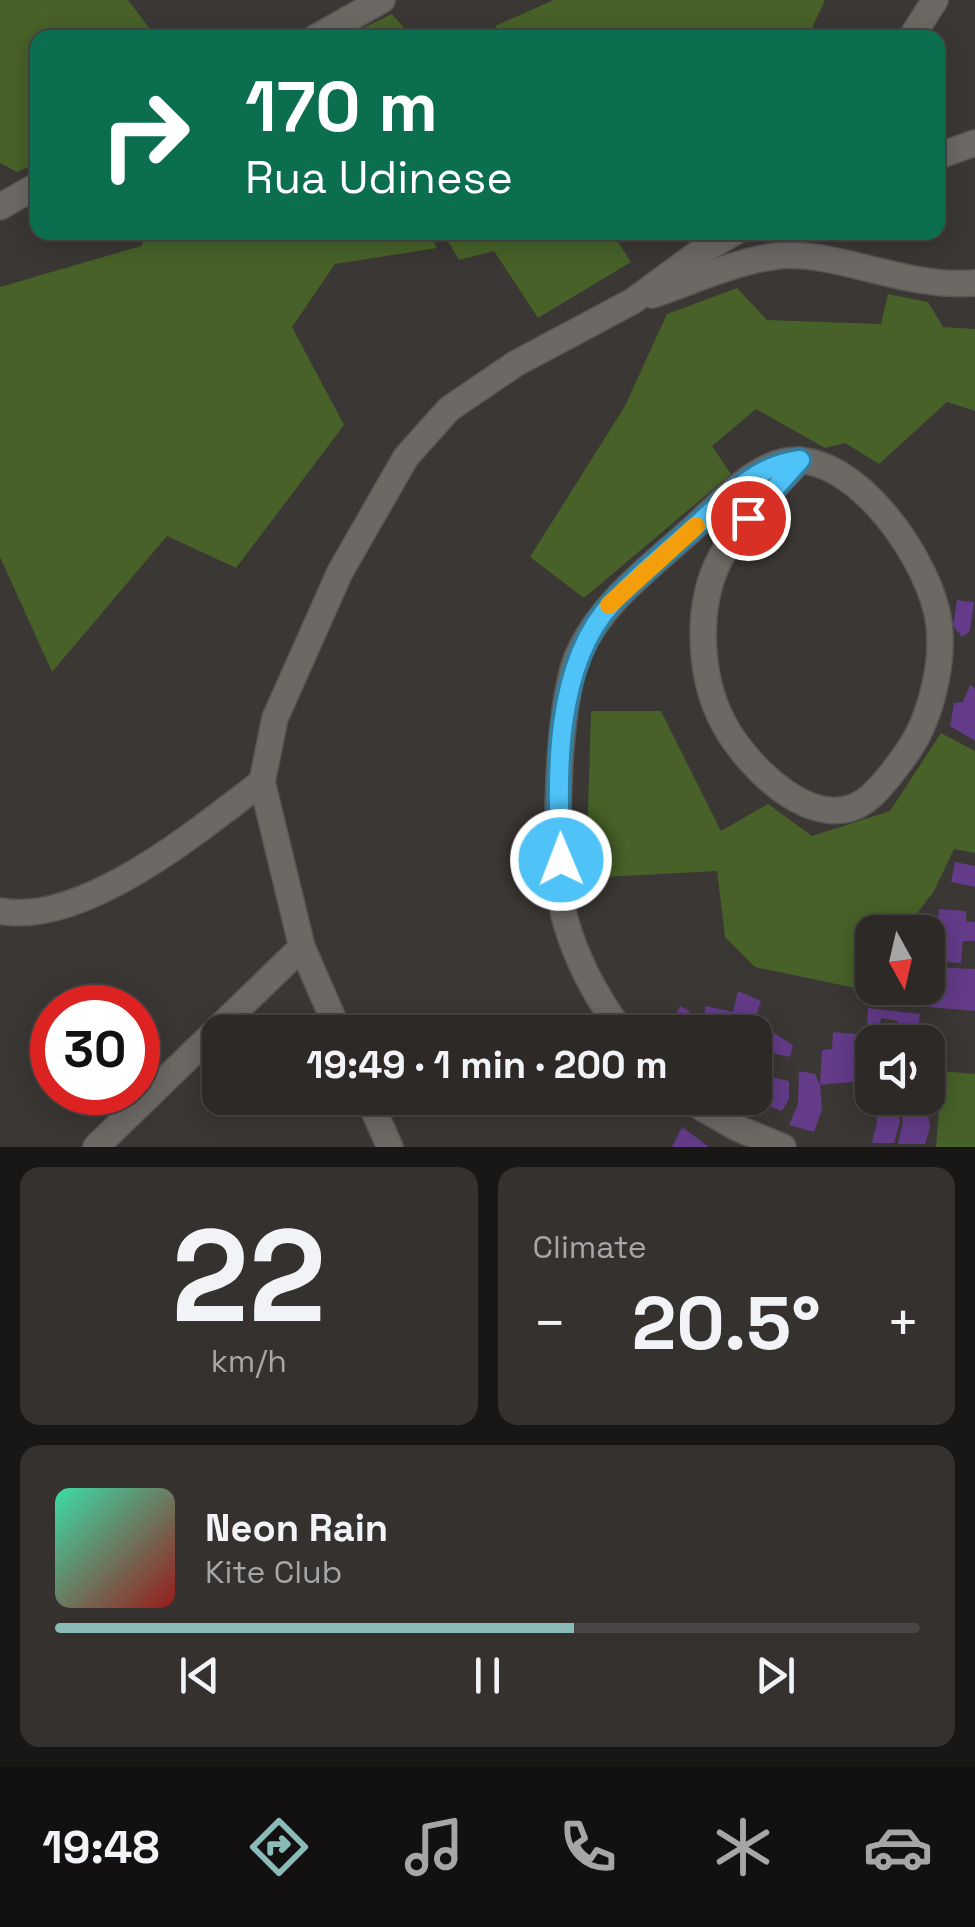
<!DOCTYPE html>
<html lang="en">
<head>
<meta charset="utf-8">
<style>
  :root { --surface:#2c2927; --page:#34312f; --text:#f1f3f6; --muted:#a6a6a7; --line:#484544; --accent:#8bbbb9 }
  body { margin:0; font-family:"Space Grotesk",sans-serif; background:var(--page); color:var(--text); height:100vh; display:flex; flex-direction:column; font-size:38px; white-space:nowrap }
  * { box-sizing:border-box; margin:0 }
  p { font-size:32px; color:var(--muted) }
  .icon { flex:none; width:55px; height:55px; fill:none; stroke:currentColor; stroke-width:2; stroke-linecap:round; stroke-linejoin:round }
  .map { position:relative; height:1147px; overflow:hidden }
  .drawer { display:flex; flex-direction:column; gap:20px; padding:20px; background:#181715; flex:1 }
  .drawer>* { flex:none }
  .hud { position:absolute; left:30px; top:30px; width:915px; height:210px; border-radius:20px; box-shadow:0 5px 25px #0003,0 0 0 2px var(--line); background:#0b6e4f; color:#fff; overflow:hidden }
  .needle { width:65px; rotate:172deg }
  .tools { position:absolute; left:855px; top:915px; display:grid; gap:20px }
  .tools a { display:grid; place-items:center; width:90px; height:90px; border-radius:20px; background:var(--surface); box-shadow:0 5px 25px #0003,0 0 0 2px var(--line); font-size:50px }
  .speed { position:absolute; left:30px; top:985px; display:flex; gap:20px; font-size:50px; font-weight:700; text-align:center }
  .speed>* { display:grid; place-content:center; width:130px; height:130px; border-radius:50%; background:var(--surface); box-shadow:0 5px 25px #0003,0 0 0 2px var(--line); line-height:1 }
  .speed .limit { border:15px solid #d22; background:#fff; color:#111 }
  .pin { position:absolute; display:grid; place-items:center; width:85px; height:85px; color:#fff; margin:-42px; border:5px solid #fff; border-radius:50%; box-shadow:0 2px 10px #0007 }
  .me { position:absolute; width:110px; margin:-55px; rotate:359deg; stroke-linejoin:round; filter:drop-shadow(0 0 8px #0008) }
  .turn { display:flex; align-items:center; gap:35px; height:210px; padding:0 50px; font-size:45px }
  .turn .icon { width:130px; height:130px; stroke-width:2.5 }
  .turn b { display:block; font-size:70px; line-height:85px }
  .big { font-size:75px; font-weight:700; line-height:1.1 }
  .drawer .card { flex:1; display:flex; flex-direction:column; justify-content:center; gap:15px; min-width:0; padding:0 35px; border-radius:20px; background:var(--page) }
  .drawer .dial { align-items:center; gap:0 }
  .dial b { font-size:130px; line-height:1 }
  .song { display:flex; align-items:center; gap:30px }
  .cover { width:120px; height:120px; border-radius:15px; background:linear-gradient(135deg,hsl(160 70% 55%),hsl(0 70% 35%)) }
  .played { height:10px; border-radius:5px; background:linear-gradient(90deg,var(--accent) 60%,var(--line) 60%) }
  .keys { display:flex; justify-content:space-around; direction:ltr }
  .heat { display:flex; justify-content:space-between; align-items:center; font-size:55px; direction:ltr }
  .drawer .tiles { flex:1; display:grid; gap:20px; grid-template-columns:1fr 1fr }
  .card:last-child { grid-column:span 2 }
  .trip { position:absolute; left:202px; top:1015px; width:570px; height:100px; border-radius:20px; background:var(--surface); box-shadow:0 5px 25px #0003,0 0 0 2px var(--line); font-weight:700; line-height:100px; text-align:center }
  .dock { display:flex; height:160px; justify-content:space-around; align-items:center; background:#121010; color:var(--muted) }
  .dock .icon { width:70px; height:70px }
  .dock .current { color:var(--accent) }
  .dock b { font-size:45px; color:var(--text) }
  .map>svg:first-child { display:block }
  .green { fill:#476128 }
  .building { fill:#633b88 }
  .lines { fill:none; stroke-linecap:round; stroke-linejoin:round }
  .minor-casing { stroke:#585654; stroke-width:28 }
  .minor { stroke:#6c6965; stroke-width:25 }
  .route-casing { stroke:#337fa1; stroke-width:25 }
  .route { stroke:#4fc3f7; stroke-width:18 }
  .slow { stroke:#f59e0b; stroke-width:18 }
</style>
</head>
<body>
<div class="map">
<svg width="975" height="1147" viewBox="0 0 975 1147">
  <rect width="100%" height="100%" fill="#3a3734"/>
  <g class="green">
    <polygon points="0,0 128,0 156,37 38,38 37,163 17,172 0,163"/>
    <polygon points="554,0 825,0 808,37 502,38 495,26"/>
    <polygon points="392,14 412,37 344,37"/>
    <polygon points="149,233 429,233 437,248 335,264 292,327 344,425 236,568 167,536 52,672 0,557 0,287 141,246"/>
    <polygon points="443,233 612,233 631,262 538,318 494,251 459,260"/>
    <polygon points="737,288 767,320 881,324 888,294 928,302 943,327 975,329 975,411 947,402 879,464 845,443 825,448 756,409 712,446 731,474 584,598 530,557 625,406 667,314"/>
    <polygon points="591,711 661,711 721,831 768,804 812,836 890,811 941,733 975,751 975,853 954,849 934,891 903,932 872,932 872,972 860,989 755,967 725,937 717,871 586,878"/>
    <polygon points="942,1071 975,1074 975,1147 936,1147"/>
  </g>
  <g class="building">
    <polygon points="957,600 974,602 970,631 962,637 953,626"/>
    <polygon points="970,685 975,688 975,741 950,726 954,703 963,702"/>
    <polygon points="955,862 975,866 975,887 951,882"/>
    <polygon points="939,909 966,911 966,921 975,922 975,941 963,941 961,963 928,961 928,932 913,932 913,924 937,926"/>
    <polygon points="928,967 975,969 975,1011 906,1005 906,988 928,988"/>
    <polygon points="738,991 761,1001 751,1032 700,1030 706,1006 733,1012"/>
    <polygon points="680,1006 690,1011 683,1023 703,1032 667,1032"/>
    <polygon points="868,1008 920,1014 917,1038 897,1038 898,1021 881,1018 880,1025 867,1026"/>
    <polygon points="768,1029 793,1045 790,1057 763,1051"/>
    <polygon points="833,1032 878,1036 863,1081 820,1085 822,1109 814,1132 789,1125 798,1104 799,1071 815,1074 820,1085 822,1050 832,1049"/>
    <polygon points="772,1077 789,1081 789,1099 782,1111 765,1105 773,1091"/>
    <polygon points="875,1098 895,1098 900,1122 894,1143 872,1143 877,1122"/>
    <polygon points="897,1098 926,1098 930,1127 925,1144 898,1144 903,1121"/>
    <polygon points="682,1127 709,1147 672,1147"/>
  </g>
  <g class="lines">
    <defs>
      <g id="minor">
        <polyline points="315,38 382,0"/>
        <polyline points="911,38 935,0"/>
        <polyline points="938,156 975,143"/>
        <polyline points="0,207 38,185"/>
        <path d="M 652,295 C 691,282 736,261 777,256 C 837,250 905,289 975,283"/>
        <path d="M 0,911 C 83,927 200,829 262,782"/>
        <polyline points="339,1032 302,947 262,782 275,718 340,572 406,457 449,409 515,364 633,301 697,254 735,232"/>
        <path d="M 622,1032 C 596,997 577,962 565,919 C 552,868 557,702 578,655 C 601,603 649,568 690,531 C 717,507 750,468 786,461 C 856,450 932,564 939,624 C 944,665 930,721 906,754 C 896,768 883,786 870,797 C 819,841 747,767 724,724 C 700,680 696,613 716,567 C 734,526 771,492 800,460"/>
        <polyline points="368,1098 390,1147"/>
        <polyline points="685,1098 737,1128 783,1147"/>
        <polyline points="96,1147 302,947"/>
      </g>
    </defs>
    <use href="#minor" class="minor-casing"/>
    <use href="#minor" class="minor"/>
  </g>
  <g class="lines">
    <defs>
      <path id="route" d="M 561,860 C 556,779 554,664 613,602 C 639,574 670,549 698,524 C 730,495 757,465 800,460 L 748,518"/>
    </defs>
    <use href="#route" class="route-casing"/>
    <use href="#route" class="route"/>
    <polyline class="slow" points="609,605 696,526"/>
  </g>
</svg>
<div class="tools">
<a><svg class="needle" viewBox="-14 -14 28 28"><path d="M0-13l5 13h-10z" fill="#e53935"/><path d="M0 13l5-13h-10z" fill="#a6a6a7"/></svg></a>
<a><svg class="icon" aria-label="sound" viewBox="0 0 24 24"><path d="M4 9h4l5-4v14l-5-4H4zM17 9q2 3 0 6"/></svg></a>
</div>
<div class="speed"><div class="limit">30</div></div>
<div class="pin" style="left:748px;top:518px;background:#d93025"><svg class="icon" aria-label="arrive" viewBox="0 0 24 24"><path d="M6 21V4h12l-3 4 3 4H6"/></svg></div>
<svg class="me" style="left:561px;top:860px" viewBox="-20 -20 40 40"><circle r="17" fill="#4fc3f7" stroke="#fff" stroke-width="3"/><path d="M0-11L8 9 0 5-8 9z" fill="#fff"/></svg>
<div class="trip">19:49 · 1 min · 200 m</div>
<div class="hud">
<div class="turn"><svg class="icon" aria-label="right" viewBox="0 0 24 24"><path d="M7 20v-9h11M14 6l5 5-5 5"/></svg><div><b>170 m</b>Rua Udinese</div></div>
</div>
</div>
<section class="drawer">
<div class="tiles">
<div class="card dial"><b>22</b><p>km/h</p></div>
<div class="card"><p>Climate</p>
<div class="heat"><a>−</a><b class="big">20.5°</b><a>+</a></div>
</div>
<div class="card">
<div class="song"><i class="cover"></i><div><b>Neon Rain</b><p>Kite Club</p></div></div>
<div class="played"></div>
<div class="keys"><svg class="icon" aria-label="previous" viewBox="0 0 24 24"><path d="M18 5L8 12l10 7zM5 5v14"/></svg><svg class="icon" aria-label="pause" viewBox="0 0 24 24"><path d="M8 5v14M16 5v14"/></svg><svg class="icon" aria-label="next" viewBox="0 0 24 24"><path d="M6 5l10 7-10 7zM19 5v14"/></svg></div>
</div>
</div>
</section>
<nav class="dock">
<b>19:48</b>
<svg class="icon current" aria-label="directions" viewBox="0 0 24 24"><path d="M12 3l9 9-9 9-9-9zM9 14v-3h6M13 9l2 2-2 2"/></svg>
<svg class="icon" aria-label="music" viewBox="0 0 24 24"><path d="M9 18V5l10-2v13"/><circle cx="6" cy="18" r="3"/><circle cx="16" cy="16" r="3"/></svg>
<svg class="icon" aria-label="phone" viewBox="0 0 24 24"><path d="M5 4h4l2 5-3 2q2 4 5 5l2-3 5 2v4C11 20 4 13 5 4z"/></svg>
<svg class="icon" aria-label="climate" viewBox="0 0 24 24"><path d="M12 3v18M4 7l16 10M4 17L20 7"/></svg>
<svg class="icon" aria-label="car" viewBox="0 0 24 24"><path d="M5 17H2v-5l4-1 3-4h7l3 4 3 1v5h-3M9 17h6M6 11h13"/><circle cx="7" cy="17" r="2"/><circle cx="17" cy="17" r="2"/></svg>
</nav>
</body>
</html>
